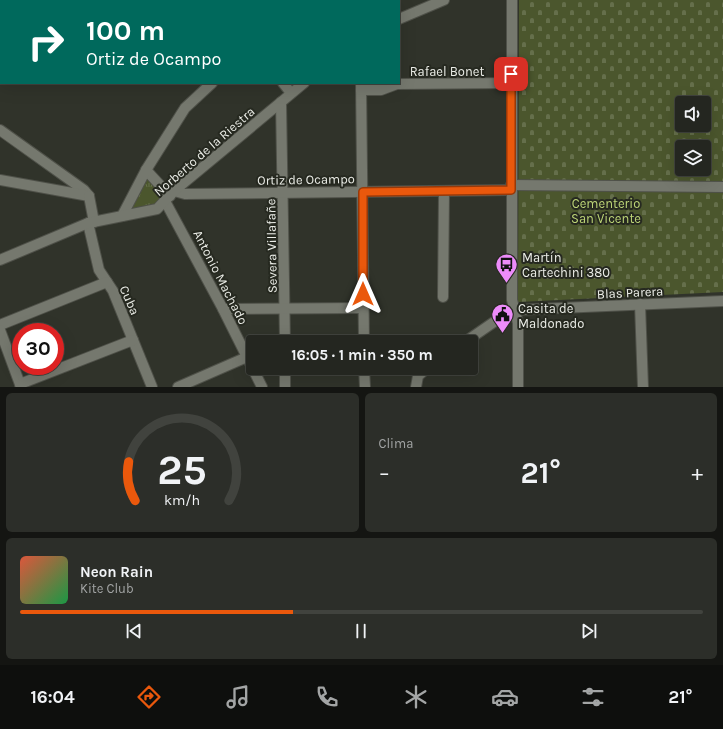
<!DOCTYPE html>
<html lang="es">
<head>
<meta charset="utf-8">
<style>
  :root { --surface:#242620; --page:#2c2e29; --text:#f1f3f6; --muted:#a3a5a5; --line:#41433e; --accent:#ea580c }
  body { margin:0; font-family:Karla,sans-serif; background:var(--page); color:var(--text); height:100vh; display:flex; flex-direction:column; font-size:15px; white-space:nowrap }
  * { box-sizing:border-box; margin:0 }
  p { font-size:13px; color:var(--muted) }
  .icon { flex:none; width:22px; height:22px; fill:none; stroke:currentColor; stroke-width:2; stroke-linecap:round; stroke-linejoin:round }
  .map { position:relative; height:387px; overflow:hidden }
  .panel { display:flex; flex-direction:column; gap:6px; padding:6px; background:#141512; flex:1 }
  .panel>* { flex:none }
  .guide { position:absolute; left:0px; top:0px; width:400px; height:84px; box-shadow:0 4px 16px #0002,0 0 0 1px var(--line); background:#00695c; color:#fff; overflow:hidden }
  .tools { position:absolute; left:675px; top:96px; display:grid; gap:8px }
  .tools a { display:grid; place-items:center; width:36px; height:36px; border-radius:4px; background:var(--surface); box-shadow:0 4px 16px #0002,0 0 0 1px var(--line); font-size:20px }
  .speed { position:absolute; left:12px; top:323px; display:flex; gap:8px; font-size:20px; font-weight:700; text-align:center }
  .speed>* { display:grid; place-content:center; width:52px; height:52px; border-radius:50%; background:var(--surface); box-shadow:0 4px 16px #0002,0 0 0 1px var(--line); line-height:1 }
  .speed .limit { border:6px solid #d22; background:#fff; color:#111 }
  .pin { position:absolute; display:grid; place-items:center; width:34px; height:34px; color:#fff; margin:-17px; border-radius:8px; box-shadow:0 2px 6px #0006 }
  .me { position:absolute; width:44px; margin:-22px; rotate:0deg; stroke-linejoin:round; filter:drop-shadow(0 0 3px #0008) }
  .turn { display:flex; align-items:center; gap:14px; height:84px; padding:0 20px; font-size:18px }
  .turn .icon { width:52px; height:52px; stroke-width:2.5 }
  .turn b { display:block; font-size:28px; line-height:34px }
  .big { font-size:30px; font-weight:700; line-height:1.1 }
  .panel .widget { flex:1; display:flex; flex-direction:column; justify-content:center; gap:6px; min-width:0; padding:0 14px; border-radius:6px; background:var(--page) }
  .panel .dial { align-items:center; gap:0 }
  .dial svg { height:104px; overflow:visible; fill:none; stroke:var(--line); stroke-width:7; stroke-linecap:round; text-anchor:middle }
  .dial text { fill:var(--text); stroke:none }
  .song { display:flex; align-items:center; gap:12px }
  .cover { width:48px; height:48px; border-radius:6px; background:linear-gradient(135deg,hsl(10 70% 55%),hsl(140 70% 35%)) }
  .played { height:4px; border-radius:2px; background:linear-gradient(90deg,var(--accent) 40%,var(--line) 40%) }
  .keys { display:flex; justify-content:space-around; direction:ltr }
  .heat { display:flex; justify-content:space-between; align-items:center; font-size:22px; direction:ltr }
  .panel .tiles { flex:1; display:grid; gap:6px; grid-template-columns:1fr 1fr }
  .widget:last-child { grid-column:span 2 }
  .trip { position:absolute; left:246px; top:335px; width:232px; height:40px; border-radius:4px; background:var(--surface); box-shadow:0 4px 16px #0002,0 0 0 1px var(--line); font-weight:700; line-height:40px; text-align:center }
  .dock { display:flex; height:64px; justify-content:space-around; align-items:center; background:#0e0f0d; color:var(--muted) }
  .dock .icon { width:28px; height:28px }
  .dock .active { color:var(--accent) }
  .dock b { font-size:18px; color:var(--text) }
  .map>svg:first-child { display:block }
  .green { fill:#4b562d }
  .cemetery { fill:url(#cemetery-stones); fill-rule:evenodd }
  .park { fill:url(#park-tufts) }
  .lines { fill:none; stroke-linecap:round; stroke-linejoin:round }
  .minor-casing { stroke:#4f5149; stroke-width:12 }
  .minor { stroke:#75786e; stroke-width:10 }
  .route-casing { stroke:#983908; stroke-width:10 }
  .route { stroke:#ea580c; stroke-width:7 }
  .labels { text-anchor:middle; stroke-width:4; stroke-linejoin:round; paint-order:stroke }
  .street-label { font-size:13px; fill:#ebede7; stroke:#262920 }
  .park-label { font-size:13px; fill:#bdd577; stroke:#262920 }
  .poi-label { font-size:13px; fill:#ebede7; stroke:#262920; text-anchor:start }
</style>
</head>
<body>
<div class="map">
<svg width="723" height="387" viewBox="0 0 723 387">
  <defs>
    <pattern id="cemetery-stones" width="16" height="16" patternUnits="userSpaceOnUse"><rect width="16" height="16" fill="#4b562d"/><path d="M2 7V4a2 2 0 0 1 4 0v3zM10 15v-3a2 2 0 0 1 4 0v3z" fill="#656f4b"/></pattern>
    <pattern id="park-tufts" width="24" height="20" patternUnits="userSpaceOnUse"><rect width="24" height="20" fill="#4b562d"/><path d="M3 7l-1-3M5 7V3M7 7l1-3M15 17l-1-3M17 17v-4M19 17l1-3" fill="none" stroke="#656f4b"/></pattern>
  </defs>
  <rect width="100%" height="100%" fill="#30332a"/>
  <rect class="green" x="117" y="0" width="66" height="1"/>
  <path class="cemetery" d="M 519,0 L 723,0 L 723,292 L 518,302 ZM 682,103 L 704,103 L 704,125 L 682,125 ZM 682,147 L 704,147 L 704,169 L 682,169 Z"/>
  <polygon class="park" points="146,173 165,196 155,206 125,213"/>
  <g class="lines">
    <defs>
      <g id="minor">
        <polyline points="113,0 113,1"/>
        <polyline points="197,0 199,1"/>
        <polyline points="352,0 352,1"/>
        <polyline points="512,0 512,300 518,323 518,387"/>
        <polyline points="314,1 315,0"/>
        <polyline points="399,19 444,0"/>
        <polyline points="0,54 1,54"/>
        <polyline points="283,83 291,93"/>
        <polyline points="361,83 364,342"/>
        <polyline points="361,90 381,90 397,84 511,83"/>
        <polyline points="281,102 285,342"/>
        <polyline points="0,130 84,190 89,196"/>
        <polyline points="146,170 170,196"/>
        <polyline points="0,180 89,196"/>
        <polyline points="511,185 723,187"/>
        <polyline points="174,191 185,194 511,190"/>
        <polyline points="89,196 94,222"/>
        <polyline points="165,201 223,309 262,387"/>
        <polyline points="122,216 146,170 185,108 212,83"/>
        <polyline points="88,223 99,270 113,291 152,387"/>
        <polyline points="0,260 88,223 157,209 174,191 304,83"/>
        <polyline points="443,297 444,191"/>
        <polyline points="640,304 643,387"/>
        <polyline points="223,309 363,308"/>
        <polyline points="0,325 107,282"/>
        <polyline points="0,330 21,387"/>
        <polyline points="465,342 507,313 514,310 723,301"/>
        <polyline points="285,368 285,387"/>
        <polyline points="364,368 365,387"/>
        <polyline points="20,384 133,340"/>
        <polyline points="178,387 247,357"/>
        <polyline points="416,387 418,376 427,368"/>
      </g>
    </defs>
    <use href="#minor" class="minor-casing"/>
    <use href="#minor" class="minor"/>
  </g>
  <g class="lines">
    <defs>
      <polyline id="route" points="363,294 363,192 511,190 511,74"/>
    </defs>
    <use href="#route" class="route-casing"/>
    <use href="#route" class="route"/>
  </g>
  <defs>
    <symbol id="bus-pin" viewBox="-11 -11 22 30"><path d="M0 17L-7.5 6A9.5 9.5 0 1 1 7.5 6Z" fill="#ed8cfa" stroke="#262920"/><path d="M-5-6H5V4H4V6H2V4H-2V6H-4V4H-5ZM-3.5-4V0h7V-4ZM-3.5 1.2v1.5H-2V1.2ZM2 1.2v1.5H3.5V1.2Z" fill="#111"/></symbol>
    <symbol id="civic-pin" viewBox="-11 -11 22 30"><path d="M0 17L-7.5 6A9.5 9.5 0 1 1 7.5 6Z" fill="#ed8cfa" stroke="#262920"/><path d="M-.6-6.5H3V-4.5H.6V-3L4-1V1h2V6H-6V1h2V-1L-.6-3ZM-1.2 2.5V6h2.4V2.5Z" fill="#111"/></symbol>
  </defs>
  <g fill-rule="evenodd">
    <use href="#bus-pin" x="494" y="252" width="25" height="34"/>
    <use href="#civic-pin" x="490" y="302" width="25" height="34"/>
  </g>
  <g class="labels">
    <g class="street-label">
      <text x="447" y="76">Rafael Bonet</text>
      <text transform="translate(204 151) rotate(-41)" y="5">Norberto de la Riestra</text>
      <text transform="translate(306 179) rotate(-1)" y="5">Ortiz de Ocampo</text>
      <text transform="translate(271 246) rotate(-91)" y="5">Severa Villafañe</text>
      <text transform="translate(221 277) rotate(63)" y="5">Antonio Machado</text>
      <text transform="translate(630 292) rotate(-3)" y="5">Blas Parera</text>
      <text transform="translate(130 300) rotate(66)" y="5">Cuba</text>
    </g>
    <g class="park-label">
      <text x="606" y="208">Cementerio<tspan x="606" dy="15">San Vicente</tspan></text>
    </g>
    <g class="poi-label">
      <text x="522" y="262">Martín<tspan x="522" dy="15">Cartechini 380</tspan></text>
      <text x="518" y="313">Casita de<tspan x="518" dy="15">Maldonado</tspan></text>
    </g>
  </g>
</svg>
<div class="tools">
<a><svg class="icon" aria-label="sound" viewBox="0 0 24 24"><path d="M4 9h4l5-4v14l-5-4H4zM17 9q2 3 0 6"/></svg></a>
<a><svg class="icon" aria-label="layers" viewBox="0 0 24 24"><path d="M12 4l9 5-9 5-9-5zM3 14l9 5 9-5"/></svg></a>
</div>
<div class="speed"><div class="limit">30</div></div>
<div class="pin" style="left:511px;top:74px;background:#d93025"><svg class="icon" aria-label="arrive" viewBox="0 0 24 24"><path d="M6 21V4h12l-3 4 3 4H6"/></svg></div>
<svg class="me" style="left:363px;top:294px" viewBox="-20 -20 40 40"><path d="M0-17L14 15 0 8-14 15z" fill="#ea580c" stroke="#fff" stroke-width="4"/></svg>
<div class="trip">16:05 · 1 min · 350 m</div>
<div class="guide">
<div class="turn"><svg class="icon" aria-label="right" viewBox="0 0 24 24"><path d="M7 20v-9h11M14 6l5 5-5 5"/></svg><div><b>100 m</b>Ortiz de Ocampo</div></div>
</div>
</div>
<section class="panel">
<div class="tiles">
<div class="widget dial"><svg viewBox="0 0 100 80">
<path d="M14 69A42 42 0 1 1 86 69"/>
<path d="M14 69A42 42 0 0 1 9 39" stroke="#ea580c"/>
<text x="50" y="56" font-size="32" font-weight="700">25</text>
<text x="50" y="72" font-size="11">km/h</text>
</svg></div>
<div class="widget"><p>Clima</p>
<div class="heat"><a>−</a><b class="big">21°</b><a>+</a></div>
</div>
<div class="widget">
<div class="song"><i class="cover"></i><div><b>Neon Rain</b><p>Kite Club</p></div></div>
<div class="played"></div>
<div class="keys"><svg class="icon" aria-label="previous" viewBox="0 0 24 24"><path d="M18 5L8 12l10 7zM5 5v14"/></svg><svg class="icon" aria-label="pause" viewBox="0 0 24 24"><path d="M8 5v14M16 5v14"/></svg><svg class="icon" aria-label="next" viewBox="0 0 24 24"><path d="M6 5l10 7-10 7zM19 5v14"/></svg></div>
</div>
</div>
</section>
<nav class="dock">
<b>16:04</b>
<svg class="icon active" aria-label="directions" viewBox="0 0 24 24"><path d="M12 3l9 9-9 9-9-9zM9 14v-3h6M13 9l2 2-2 2"/></svg>
<svg class="icon" aria-label="music" viewBox="0 0 24 24"><path d="M9 18V5l10-2v13"/><circle cx="6" cy="18" r="3"/><circle cx="16" cy="16" r="3"/></svg>
<svg class="icon" aria-label="phone" viewBox="0 0 24 24"><path d="M5 4h4l2 5-3 2q2 4 5 5l2-3 5 2v4C11 20 4 13 5 4z"/></svg>
<svg class="icon" aria-label="climate" viewBox="0 0 24 24"><path d="M12 3v18M4 7l16 10M4 17L20 7"/></svg>
<svg class="icon" aria-label="car" viewBox="0 0 24 24"><path d="M5 17H2v-5l4-1 3-4h7l3 4 3 1v5h-3M9 17h6M6 11h13"/><circle cx="7" cy="17" r="2"/><circle cx="17" cy="17" r="2"/></svg>
<svg class="icon" aria-label="filters" viewBox="0 0 24 24"><path d="M4 7h16M4 17h16"/><circle cx="9" cy="7" r="2"/><circle cx="15" cy="17" r="2"/></svg>
<b>21°</b>
</nav>
</body>
</html>
